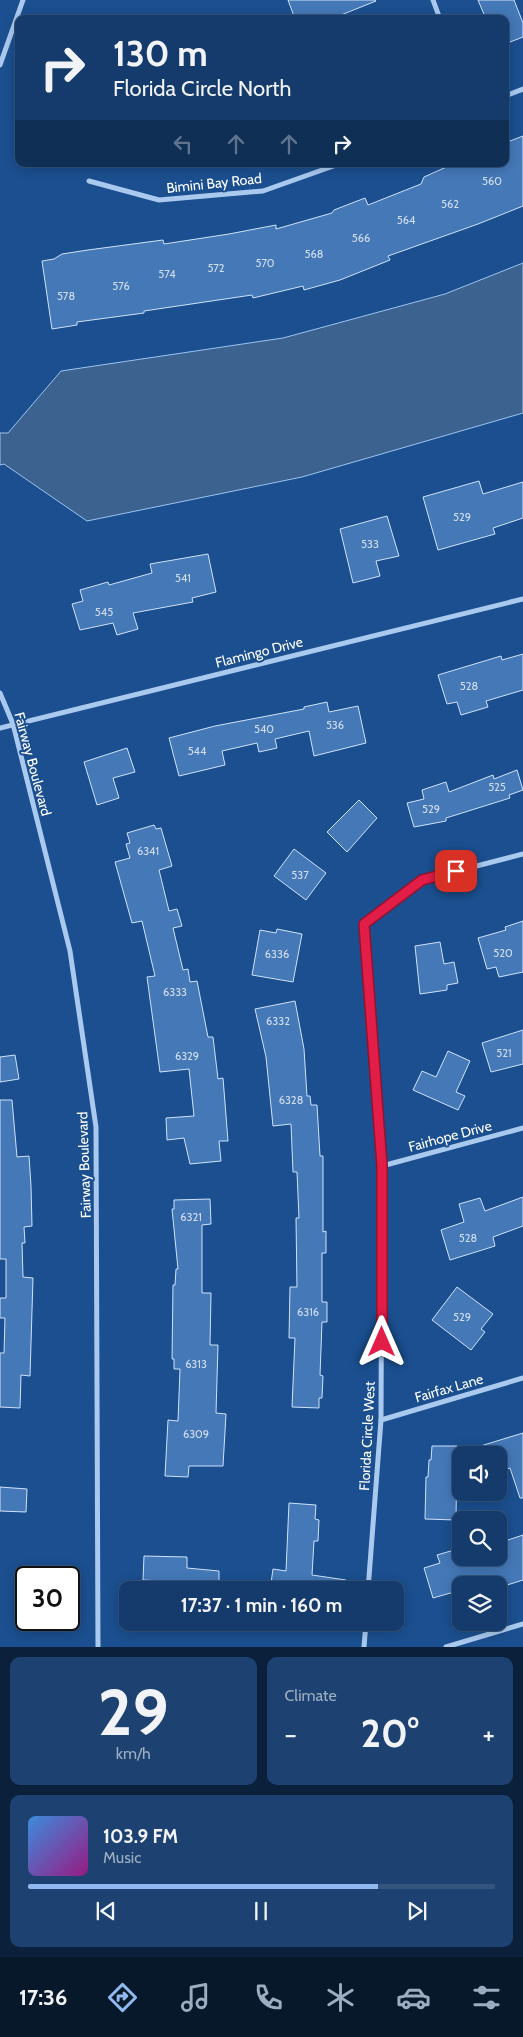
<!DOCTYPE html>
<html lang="en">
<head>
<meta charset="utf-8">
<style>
  :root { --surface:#143b6b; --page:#1d4271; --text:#f1f3f6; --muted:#9dadc1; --line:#33557e; --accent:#90b9f0 }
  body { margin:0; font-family:Cabin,sans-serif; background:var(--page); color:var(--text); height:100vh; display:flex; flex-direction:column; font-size:19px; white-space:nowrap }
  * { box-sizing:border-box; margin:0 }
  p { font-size:16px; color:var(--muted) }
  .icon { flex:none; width:28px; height:28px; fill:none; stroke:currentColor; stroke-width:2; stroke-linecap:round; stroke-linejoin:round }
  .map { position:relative; height:1647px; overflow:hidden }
  .panel { display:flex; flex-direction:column; gap:10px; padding:10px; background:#0b203b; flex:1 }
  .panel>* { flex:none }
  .banner { position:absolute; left:15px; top:15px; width:494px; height:152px; border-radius:10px; box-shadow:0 2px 12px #0003,0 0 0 1px var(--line); background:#143b6b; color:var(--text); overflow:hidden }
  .controls { position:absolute; left:452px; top:1446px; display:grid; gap:10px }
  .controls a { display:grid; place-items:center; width:55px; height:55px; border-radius:10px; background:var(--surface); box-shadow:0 2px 12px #0003,0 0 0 1px var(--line); font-size:25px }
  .speed { position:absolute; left:15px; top:1566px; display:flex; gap:10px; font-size:25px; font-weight:700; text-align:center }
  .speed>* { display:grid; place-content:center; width:65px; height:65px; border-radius:50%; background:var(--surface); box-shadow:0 2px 12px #0003,0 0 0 1px var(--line); line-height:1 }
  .speed .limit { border:2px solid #111; border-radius:8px; background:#fff; color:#111 }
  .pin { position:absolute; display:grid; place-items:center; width:42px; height:42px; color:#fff; margin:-21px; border-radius:10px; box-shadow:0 2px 8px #0006 }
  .me { position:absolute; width:55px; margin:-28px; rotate:0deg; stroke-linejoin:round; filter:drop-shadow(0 0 4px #0008) }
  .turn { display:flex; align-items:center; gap:18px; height:105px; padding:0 15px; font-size:22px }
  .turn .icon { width:65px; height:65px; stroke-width:2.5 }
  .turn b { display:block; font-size:35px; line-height:42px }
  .lanes { display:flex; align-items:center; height:48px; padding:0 15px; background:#0003; justify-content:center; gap:25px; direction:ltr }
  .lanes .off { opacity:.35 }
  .big { font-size:38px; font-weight:700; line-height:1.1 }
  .panel .tile { flex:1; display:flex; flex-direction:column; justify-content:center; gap:8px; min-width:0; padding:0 18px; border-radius:10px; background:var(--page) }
  .panel .dial { align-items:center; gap:0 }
  .dial b { font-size:65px; line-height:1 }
  .song { display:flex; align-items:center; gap:15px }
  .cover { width:60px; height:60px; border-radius:8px; background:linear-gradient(135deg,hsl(210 70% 55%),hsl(310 70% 35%)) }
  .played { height:5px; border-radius:2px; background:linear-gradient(90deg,var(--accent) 75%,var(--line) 75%) }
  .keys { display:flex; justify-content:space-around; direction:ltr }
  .heat { display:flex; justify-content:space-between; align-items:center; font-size:28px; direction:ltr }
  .panel .tiles { flex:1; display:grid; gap:10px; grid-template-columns:1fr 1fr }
  .tile:last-child { grid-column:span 2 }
  .trip { position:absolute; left:119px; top:1581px; width:285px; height:50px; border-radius:10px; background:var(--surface); box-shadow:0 2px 12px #0003,0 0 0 1px var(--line); font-weight:700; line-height:50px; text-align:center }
  .tab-bar { display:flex; height:80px; justify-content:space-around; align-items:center; background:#08182b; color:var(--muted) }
  .tab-bar .icon { width:35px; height:35px }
  .tab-bar .on { color:var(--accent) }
  .tab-bar b { font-size:22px; color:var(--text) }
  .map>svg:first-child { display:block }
  .water { fill:#3c6290; stroke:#9cc4f0 }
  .building { fill:#4478b7; stroke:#cfe3fa }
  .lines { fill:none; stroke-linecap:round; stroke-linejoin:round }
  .street { stroke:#a9c9ee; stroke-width:5 }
  .route-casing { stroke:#92132f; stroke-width:12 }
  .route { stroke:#e11d48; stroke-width:9 }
  .labels { text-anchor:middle; stroke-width:4; stroke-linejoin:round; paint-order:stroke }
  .number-label { font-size:11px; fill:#d0dded }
  .street-label { font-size:14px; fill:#fff; stroke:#1b4f8f }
</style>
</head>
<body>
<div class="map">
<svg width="523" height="1647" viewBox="0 0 523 1647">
  <rect width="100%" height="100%" fill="#1b4f8f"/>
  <polygon class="water" points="523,263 523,413 302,477 87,521 4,464 0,465 0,433 8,433 61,371 283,338 445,294"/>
  <g class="building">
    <polygon points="288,0 375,0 376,1 331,19 295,19"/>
    <polygon points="478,0 514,0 523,23 523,37 505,44 505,19 486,19"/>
    <polygon points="523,136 523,206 478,224 388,256 390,260 340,280 304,290 303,286 253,298 252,295 144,311 144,313 77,322 77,325 52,329 42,261 54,259 62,254 88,250 163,240 164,244 229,234 276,225 276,229 332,213 334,210 365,198 368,205 421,184 424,177 453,164 505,164 505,143"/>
    <polygon points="479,481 483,494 523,482 523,518 493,528 495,534 438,550 423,497"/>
    <polygon points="387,516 399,556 376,561 380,576 353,583 340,529"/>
    <polygon points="208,554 216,592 192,598 193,602 133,613 138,629 117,635 113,623 80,630 72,604 83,601 80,590 108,582 109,585 152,573 150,564"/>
    <polygon points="523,654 523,690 486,701 488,707 461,715 457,702 447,704 438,675 501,656 502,660"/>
    <polygon points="327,702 329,712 358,706 366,743 314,756 309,731 275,739 277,748 259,752 257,743 222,751 225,765 179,776 169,738 215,726 304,709 304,707"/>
    <polygon points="127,748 135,772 113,778 119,798 97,805 84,762"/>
    <polygon points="517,770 523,790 509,795 510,798 446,818 446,821 414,827 407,803 424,799 422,790 446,782 449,792 493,775 494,779"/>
    <polygon points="359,800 377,818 347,852 327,832"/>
    <polygon points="154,825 156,829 161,828 172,866 159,870 169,911 177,909 182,926 173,928 183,970 188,969 190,982 197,981 208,1037 213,1037 218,1079 223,1078 228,1141 219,1141 221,1161 190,1164 184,1138 167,1140 166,1118 194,1116 189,1069 160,1072 147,977 155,976 142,921 132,923 115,862 130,858 126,844 130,843 127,833"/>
    <polygon points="294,849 326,873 306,900 274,876"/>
    <polygon points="523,921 523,972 499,977 496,967 487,969 478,938 506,930 505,927"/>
    <polygon points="277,929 302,934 293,982 252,975 260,930 276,933"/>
    <polygon points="440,942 444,964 454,962 458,983 447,985 447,990 420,994 415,946"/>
    <polygon points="295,1001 304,1049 307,1096 310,1096 311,1105 317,1105 320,1156 323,1156 323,1232 326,1231 326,1253 322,1253 322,1302 327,1302 327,1322 322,1322 320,1375 323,1376 322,1398 319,1398 319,1408 292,1407 295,1338 289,1338 290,1287 297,1287 296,1218 299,1218 297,1172 293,1172 291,1124 273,1126 266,1057 255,1009"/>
    <polygon points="523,1030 523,1064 491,1072 482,1043"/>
    <polygon points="448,1051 470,1061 456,1092 465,1096 458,1110 413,1090 422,1071 436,1077"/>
    <polygon points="15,1055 19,1079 0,1082 0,1057"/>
    <polygon points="0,1100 12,1100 17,1157 29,1156 31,1186 32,1226 24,1227 25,1243 22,1243 23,1277 33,1278 30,1376 21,1375 20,1408 0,1407 0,1353 4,1353 5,1318 0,1318 0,1298 6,1298 6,1259 0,1259"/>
    <polygon points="523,1197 523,1226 493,1237 495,1246 450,1260 441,1230 464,1222 459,1204 480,1198 485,1211"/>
    <polygon points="210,1199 211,1224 202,1225 202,1293 211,1293 210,1345 218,1345 216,1413 226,1414 223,1466 189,1466 188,1477 165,1476 168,1420 178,1421 180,1369 174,1369 174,1359 172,1359 173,1285 175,1285 176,1269 178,1269 172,1209 174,1209 174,1200"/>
    <polygon points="457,1287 493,1314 481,1329 485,1332 471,1350 432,1320"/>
    <polygon points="523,1433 523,1498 520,1498 510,1468 499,1472 499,1455 465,1455 464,1451"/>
    <polygon points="432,1446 457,1446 456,1520 425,1519 426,1477 428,1477 429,1460 431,1460"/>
    <polygon points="0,1487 27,1489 26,1512 0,1511"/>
    <polygon points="289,1503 316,1505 315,1519 319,1520 318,1541 314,1541 312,1575 346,1580 345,1590 270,1590 273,1569 286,1571"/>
    <polygon points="523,1535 523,1580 504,1586 461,1585 461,1590 433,1598 424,1568 440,1563 437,1555 461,1548 461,1558 499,1558 499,1543"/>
    <polygon points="144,1556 187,1557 187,1568 219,1571 219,1590 164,1590 164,1581 143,1580"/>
  </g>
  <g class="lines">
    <g class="street">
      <polyline points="433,0 440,19"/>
      <polyline points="0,65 23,0"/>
      <polyline points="505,96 523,89"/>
      <polyline points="89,181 159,200 263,191 339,164"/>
      <polyline points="0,693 13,724 70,951 96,1127 98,1647"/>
      <polyline points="0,728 523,599"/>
      <polyline points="382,1166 523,1128"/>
      <polyline points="381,1420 523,1378"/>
      <polyline points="368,1590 381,1420 382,1166 364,924 422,880 523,854"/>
      <polyline points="364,1647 366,1622"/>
      <polyline points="446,1647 523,1624"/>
    </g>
  </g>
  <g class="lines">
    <defs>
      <polyline id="route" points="382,1342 382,1166 364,924 422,880 456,871"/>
    </defs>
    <use href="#route" class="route-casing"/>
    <use href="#route" class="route"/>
  </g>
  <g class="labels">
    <g class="number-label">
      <text x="492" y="185">560</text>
      <text x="450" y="208">562</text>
      <text x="406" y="224">564</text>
      <text x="361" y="242">566</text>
      <text x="314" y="258">568</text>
      <text x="265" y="267">570</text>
      <text x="216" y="272">572</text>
      <text x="167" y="278">574</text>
      <text x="121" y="290">576</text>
      <text x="66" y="300">578</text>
      <text x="462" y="521">529</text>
      <text x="370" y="548">533</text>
      <text x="183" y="582">541</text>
      <text x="104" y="616">545</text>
      <text x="469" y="690">528</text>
      <text x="335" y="729">536</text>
      <text x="264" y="733">540</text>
      <text x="197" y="755">544</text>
      <text x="497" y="791">525</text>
      <text x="431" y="813">529</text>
      <text x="148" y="855">6341</text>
      <text x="300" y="879">537</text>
      <text x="503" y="957">520</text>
      <text x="277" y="958">6336</text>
      <text x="175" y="996">6333</text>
      <text x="278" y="1025">6332</text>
      <text x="504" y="1057">521</text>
      <text x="187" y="1060">6329</text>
      <text x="291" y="1104">6328</text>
      <text x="191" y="1221">6321</text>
      <text x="468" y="1242">528</text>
      <text x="308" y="1316">6316</text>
      <text x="462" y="1321">529</text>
      <text x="196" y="1368">6313</text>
      <text x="196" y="1438">6309</text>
    </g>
    <g class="street-label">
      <text transform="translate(214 183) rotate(-6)" y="5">Bimini Bay Road</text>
      <text transform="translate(259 652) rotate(-14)" y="5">Flamingo Drive</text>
      <text transform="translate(33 764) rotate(75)" y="5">Fairway Boulevard</text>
      <text transform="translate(450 1136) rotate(-15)" y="5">Fairhope Drive</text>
      <text transform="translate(84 1165) rotate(-92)" y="5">Fairway Boulevard</text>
      <text transform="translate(449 1388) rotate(-16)" y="5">Fairfax Lane</text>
      <text transform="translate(367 1436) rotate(-87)" y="5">Florida Circle West</text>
    </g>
  </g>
</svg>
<div class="controls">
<a><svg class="icon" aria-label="sound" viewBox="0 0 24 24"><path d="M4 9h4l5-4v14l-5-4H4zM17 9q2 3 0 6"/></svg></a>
<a><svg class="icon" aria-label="search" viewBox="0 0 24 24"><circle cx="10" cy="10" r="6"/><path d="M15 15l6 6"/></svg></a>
<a><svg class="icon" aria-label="layers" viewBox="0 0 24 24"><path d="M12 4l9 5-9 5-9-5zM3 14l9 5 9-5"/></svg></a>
</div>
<div class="speed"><div class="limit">30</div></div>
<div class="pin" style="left:456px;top:871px;background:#d93025"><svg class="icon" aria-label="arrive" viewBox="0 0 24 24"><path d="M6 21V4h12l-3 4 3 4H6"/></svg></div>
<svg class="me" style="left:382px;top:1342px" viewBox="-20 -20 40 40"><path d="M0-17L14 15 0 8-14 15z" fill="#e11d48" stroke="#fff" stroke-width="4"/></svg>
<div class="trip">17:37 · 1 min · 160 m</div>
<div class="banner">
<div class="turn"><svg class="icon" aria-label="right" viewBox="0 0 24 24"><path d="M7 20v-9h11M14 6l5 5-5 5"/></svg><div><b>130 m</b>Florida Circle North</div></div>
<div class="lanes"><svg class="icon off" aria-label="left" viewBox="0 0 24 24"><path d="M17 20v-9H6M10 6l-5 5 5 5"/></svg><svg class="icon off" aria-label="ahead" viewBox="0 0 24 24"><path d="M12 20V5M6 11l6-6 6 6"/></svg><svg class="icon off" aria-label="ahead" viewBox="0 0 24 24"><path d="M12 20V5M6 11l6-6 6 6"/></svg><svg class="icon" aria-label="right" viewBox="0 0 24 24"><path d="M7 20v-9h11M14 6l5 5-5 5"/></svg></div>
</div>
</div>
<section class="panel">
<div class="tiles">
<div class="tile dial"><b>29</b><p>km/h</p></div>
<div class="tile"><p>Climate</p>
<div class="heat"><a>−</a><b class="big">20°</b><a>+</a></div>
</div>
<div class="tile">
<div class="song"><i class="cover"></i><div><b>103.9 FM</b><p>Music</p></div></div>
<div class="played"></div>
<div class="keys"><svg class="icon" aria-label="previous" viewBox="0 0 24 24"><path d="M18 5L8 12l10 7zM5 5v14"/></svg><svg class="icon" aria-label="pause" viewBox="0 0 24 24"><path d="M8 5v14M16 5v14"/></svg><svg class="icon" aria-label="next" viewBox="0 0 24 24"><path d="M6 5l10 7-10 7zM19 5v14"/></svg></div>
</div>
</div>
</section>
<nav class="tab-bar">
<b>17:36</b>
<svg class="icon on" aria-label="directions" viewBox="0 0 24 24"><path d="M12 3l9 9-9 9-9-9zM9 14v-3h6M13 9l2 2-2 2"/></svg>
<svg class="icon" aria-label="music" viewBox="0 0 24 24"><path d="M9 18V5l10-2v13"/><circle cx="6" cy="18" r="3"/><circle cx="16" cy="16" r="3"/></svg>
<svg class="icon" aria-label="phone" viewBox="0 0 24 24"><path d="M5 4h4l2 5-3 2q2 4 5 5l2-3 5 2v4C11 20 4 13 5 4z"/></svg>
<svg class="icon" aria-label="climate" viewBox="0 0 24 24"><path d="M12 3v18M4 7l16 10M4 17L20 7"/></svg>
<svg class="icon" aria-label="car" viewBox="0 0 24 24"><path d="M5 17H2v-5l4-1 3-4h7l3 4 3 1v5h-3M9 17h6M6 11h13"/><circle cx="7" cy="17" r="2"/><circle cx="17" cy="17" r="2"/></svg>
<svg class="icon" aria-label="filters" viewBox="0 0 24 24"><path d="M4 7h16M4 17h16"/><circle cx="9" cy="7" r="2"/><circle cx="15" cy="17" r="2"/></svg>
</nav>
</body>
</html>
